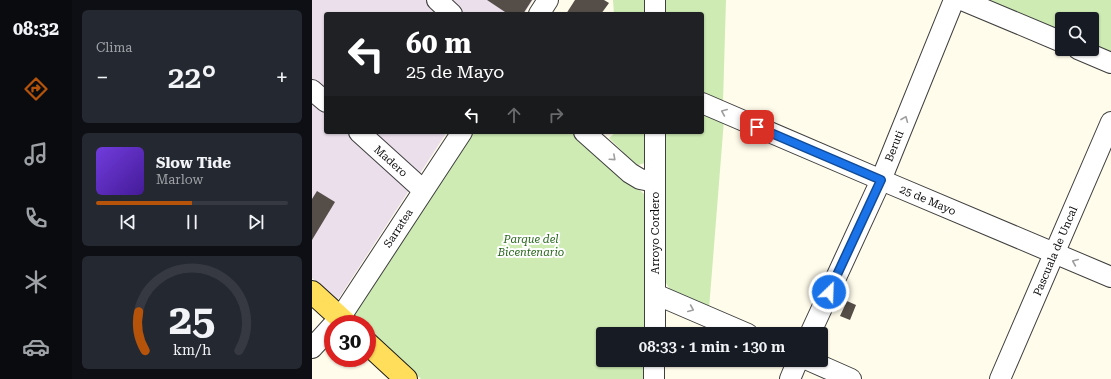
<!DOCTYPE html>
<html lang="es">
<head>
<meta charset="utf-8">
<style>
  :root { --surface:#171b24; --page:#242831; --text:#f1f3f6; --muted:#9ea1a6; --line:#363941; --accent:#b45309 }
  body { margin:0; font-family:"Roboto Serif",serif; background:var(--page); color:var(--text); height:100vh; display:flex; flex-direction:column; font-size:15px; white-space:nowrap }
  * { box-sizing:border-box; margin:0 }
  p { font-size:13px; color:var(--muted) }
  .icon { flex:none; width:22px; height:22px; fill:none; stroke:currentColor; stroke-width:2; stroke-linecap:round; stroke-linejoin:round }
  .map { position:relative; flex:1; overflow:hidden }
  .sheet { display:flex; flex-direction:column; gap:10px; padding:10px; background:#0d0f14; width:240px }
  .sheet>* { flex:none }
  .top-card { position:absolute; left:12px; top:12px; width:380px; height:122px; border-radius:4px; box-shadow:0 1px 3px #0004; background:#202124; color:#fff; overflow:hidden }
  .fabs { position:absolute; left:743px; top:12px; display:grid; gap:8px }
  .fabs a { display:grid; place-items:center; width:44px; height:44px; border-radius:4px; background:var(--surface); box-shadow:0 1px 3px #0004; font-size:20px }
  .speed { position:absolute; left:12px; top:315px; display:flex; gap:8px; font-size:20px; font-weight:700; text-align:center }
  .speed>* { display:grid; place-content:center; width:52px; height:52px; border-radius:50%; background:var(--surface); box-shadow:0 1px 3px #0004; line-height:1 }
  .speed .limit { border:6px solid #d22; background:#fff; color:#111 }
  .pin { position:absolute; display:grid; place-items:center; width:34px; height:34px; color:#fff; margin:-17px; border-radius:8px; box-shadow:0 2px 6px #0006 }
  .me { position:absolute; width:44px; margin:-22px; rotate:24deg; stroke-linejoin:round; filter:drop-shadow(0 0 3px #0008) }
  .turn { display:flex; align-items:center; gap:14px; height:84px; padding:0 16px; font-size:18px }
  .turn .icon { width:52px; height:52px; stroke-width:2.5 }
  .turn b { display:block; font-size:28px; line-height:34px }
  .lanes { display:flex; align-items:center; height:38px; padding:0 16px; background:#0003; justify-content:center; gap:20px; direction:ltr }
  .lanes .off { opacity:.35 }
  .big { font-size:30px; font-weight:600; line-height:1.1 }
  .sheet .card { flex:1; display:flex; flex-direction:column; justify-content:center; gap:6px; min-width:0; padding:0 14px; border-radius:6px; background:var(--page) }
  .sheet .dial { align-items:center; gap:0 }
  .dial svg { height:104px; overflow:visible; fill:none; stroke:var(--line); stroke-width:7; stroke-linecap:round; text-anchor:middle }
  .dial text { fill:var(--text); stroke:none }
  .song { display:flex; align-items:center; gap:12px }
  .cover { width:48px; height:48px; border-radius:6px; background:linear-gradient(135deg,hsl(260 70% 55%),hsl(260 70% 35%)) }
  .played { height:4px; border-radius:2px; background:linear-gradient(90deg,var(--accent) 50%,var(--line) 50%) }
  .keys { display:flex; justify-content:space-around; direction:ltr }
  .heat { display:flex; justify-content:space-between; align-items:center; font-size:22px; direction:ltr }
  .trip { position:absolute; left:284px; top:327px; width:232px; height:40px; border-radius:4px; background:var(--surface); box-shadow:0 1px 3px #0004; font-weight:600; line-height:40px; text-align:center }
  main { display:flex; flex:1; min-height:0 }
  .menu { display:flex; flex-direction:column; width:72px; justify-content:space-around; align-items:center; background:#090b0e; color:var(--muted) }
  .menu .icon { width:28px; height:28px }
  .menu .current { color:var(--accent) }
  .menu b { font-size:18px; color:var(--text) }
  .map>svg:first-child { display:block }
  .industrial { fill:#ebdfec }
  .green { fill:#ceebb3 }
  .building { fill:#554e48 }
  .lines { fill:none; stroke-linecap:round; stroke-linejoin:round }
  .minor-casing { stroke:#3f3f3f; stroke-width:22 }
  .major-casing { stroke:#1d1d1d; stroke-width:24 }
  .minor { stroke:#fff; stroke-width:20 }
  .major { stroke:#ffde5b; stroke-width:22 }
  .oneway { stroke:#9e9e9e }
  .route-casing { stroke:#114b97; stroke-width:10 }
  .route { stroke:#1a73e8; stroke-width:7 }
  .labels { text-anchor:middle; stroke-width:4; stroke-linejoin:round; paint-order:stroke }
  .street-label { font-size:11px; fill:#0c0c0c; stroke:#fff }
  .park-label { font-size:11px; font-style:italic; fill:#266719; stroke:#fff }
</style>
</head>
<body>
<main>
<nav class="menu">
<b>08:32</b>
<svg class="icon current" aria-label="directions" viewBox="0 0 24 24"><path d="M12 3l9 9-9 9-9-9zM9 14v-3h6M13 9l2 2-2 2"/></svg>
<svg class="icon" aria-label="music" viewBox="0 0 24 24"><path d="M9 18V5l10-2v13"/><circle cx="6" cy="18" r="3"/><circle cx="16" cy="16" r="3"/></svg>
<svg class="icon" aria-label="phone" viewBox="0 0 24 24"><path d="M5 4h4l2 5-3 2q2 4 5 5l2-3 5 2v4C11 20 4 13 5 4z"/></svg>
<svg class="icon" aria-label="climate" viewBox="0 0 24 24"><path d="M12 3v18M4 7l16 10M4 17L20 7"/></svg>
<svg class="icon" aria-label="car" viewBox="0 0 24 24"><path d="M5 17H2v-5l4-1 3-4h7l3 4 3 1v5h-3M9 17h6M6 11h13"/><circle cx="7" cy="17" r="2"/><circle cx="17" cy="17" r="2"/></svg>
</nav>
<section class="sheet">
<div class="card"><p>Clima</p>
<div class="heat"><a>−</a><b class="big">22°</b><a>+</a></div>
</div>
<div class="card">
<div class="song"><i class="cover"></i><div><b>Slow Tide</b><p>Marlow</p></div></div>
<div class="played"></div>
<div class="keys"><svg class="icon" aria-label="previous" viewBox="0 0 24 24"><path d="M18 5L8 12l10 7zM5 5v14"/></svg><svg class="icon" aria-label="pause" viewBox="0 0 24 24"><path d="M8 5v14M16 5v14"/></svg><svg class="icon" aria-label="next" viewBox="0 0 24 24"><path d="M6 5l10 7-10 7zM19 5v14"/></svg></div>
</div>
<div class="card dial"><svg viewBox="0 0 100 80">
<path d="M14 69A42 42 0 1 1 86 69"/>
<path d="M14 69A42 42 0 0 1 9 39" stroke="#b45309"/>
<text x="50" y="56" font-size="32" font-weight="700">25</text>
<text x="50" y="72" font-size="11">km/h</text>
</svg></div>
</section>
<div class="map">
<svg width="799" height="379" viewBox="0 0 799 379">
  <rect width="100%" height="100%" fill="#fffceb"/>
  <polygon class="industrial" points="0,0 221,0 212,14 14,14 14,132 135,132 25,301 0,278"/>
  <g class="green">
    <polygon points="301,0 335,0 335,14 302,14"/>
    <polygon points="351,0 414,0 411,102 390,92 390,14 352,14"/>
    <polygon points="663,0 799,0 799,58 780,49 780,19 750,19 750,37"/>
    <path d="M 390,111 L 412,120 L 397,309 C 386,304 365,298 357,288 C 354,284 353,280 352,276 L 351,132 L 390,132 Z"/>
    <polygon points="158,132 264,132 332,194 335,199 336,334 291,334 291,360 335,360 335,379 109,379 55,330 55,324 48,324 38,315"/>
    <polygon points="304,132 334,132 334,160 333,163 326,165 323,164 297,138"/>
  </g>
  <g class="building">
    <polygon points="175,0 220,0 211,14 196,14"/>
    <polygon points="263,0 292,0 297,3 289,14 254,14"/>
    <polygon points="5,191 23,202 0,240 0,199"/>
    <polygon points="535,301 544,305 538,320 528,316"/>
  </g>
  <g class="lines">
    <defs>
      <g id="minor">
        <polyline points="125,0 140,14"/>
        <polyline points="343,0 343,14"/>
        <polyline points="650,0 750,42"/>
        <polyline points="227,14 236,0"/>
        <polyline points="766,49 799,63"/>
        <polyline points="0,90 14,102"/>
        <polyline points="390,103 581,185 799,277"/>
        <polyline points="47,132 111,190"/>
        <polyline points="272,132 318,173 328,179 343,182"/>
        <polyline points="343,294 436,334"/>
        <polyline points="22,324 28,318 150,132"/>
        <polyline points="343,334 343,132"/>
        <polyline points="498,334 569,180 642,0"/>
        <polyline points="0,348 21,325"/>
        <polyline points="496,360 539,379"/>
        <polyline points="342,379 342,360"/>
        <polyline points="478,379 486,360"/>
        <polyline points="688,379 799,122"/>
      </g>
      <g id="major">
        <polyline points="0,292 35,324"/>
        <polyline points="55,343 94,379"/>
      </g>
    </defs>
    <use href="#minor" class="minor-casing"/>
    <use href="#major" class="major-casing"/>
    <use href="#minor" class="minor"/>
    <use href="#major" class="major"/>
  </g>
  <defs><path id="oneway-chevron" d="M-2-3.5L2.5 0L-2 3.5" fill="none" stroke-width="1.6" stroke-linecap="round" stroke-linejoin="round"/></defs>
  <g class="oneway">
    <use href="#oneway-chevron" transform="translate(412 112) rotate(-157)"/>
    <use href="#oneway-chevron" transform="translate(593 119) rotate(-68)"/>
    <use href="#oneway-chevron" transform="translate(301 158) rotate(42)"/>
    <use href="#oneway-chevron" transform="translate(763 262) rotate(-157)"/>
    <use href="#oneway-chevron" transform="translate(379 309) rotate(23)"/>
  </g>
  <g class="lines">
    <defs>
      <polyline id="route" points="445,127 569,180 517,292"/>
    </defs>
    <use href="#route" class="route-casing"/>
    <use href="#route" class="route"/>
  </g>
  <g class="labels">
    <g class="street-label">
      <text transform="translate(582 146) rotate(-68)" y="4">Beruti</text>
      <text transform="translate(79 161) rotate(42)" y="4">Madero</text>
      <text transform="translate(616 200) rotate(23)" y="4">25 de Mayo</text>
      <text transform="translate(86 228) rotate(-57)" y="4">Sarratea</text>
      <text transform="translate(343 233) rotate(-90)" y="4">Arroyo Cordero</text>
      <text transform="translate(743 251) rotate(-67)" y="4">Pascuala de Uncal</text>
    </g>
    <g class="park-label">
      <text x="219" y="243">Parque del<tspan x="219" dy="13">Bicentenario</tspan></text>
    </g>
  </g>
</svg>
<div class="fabs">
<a><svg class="icon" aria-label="search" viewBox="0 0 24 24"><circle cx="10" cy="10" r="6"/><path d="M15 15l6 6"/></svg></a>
</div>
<div class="speed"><div class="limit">30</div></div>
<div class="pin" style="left:445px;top:127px;background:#d93025"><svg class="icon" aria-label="arrive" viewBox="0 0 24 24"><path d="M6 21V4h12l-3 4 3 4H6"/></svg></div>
<svg class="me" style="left:517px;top:292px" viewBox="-20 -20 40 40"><circle r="17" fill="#1a73e8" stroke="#fff" stroke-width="3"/><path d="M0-11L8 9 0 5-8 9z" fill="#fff"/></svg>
<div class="trip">08:33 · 1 min · 130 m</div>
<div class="top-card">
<div class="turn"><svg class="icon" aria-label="left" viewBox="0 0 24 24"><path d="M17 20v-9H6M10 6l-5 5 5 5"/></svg><div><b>60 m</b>25 de Mayo</div></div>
<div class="lanes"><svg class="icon" aria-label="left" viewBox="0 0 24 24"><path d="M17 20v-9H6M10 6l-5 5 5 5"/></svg><svg class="icon off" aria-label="ahead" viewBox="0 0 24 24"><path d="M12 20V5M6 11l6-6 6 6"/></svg><svg class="icon off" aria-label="right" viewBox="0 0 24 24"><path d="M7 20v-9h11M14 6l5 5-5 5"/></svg></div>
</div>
</div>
</main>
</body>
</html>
